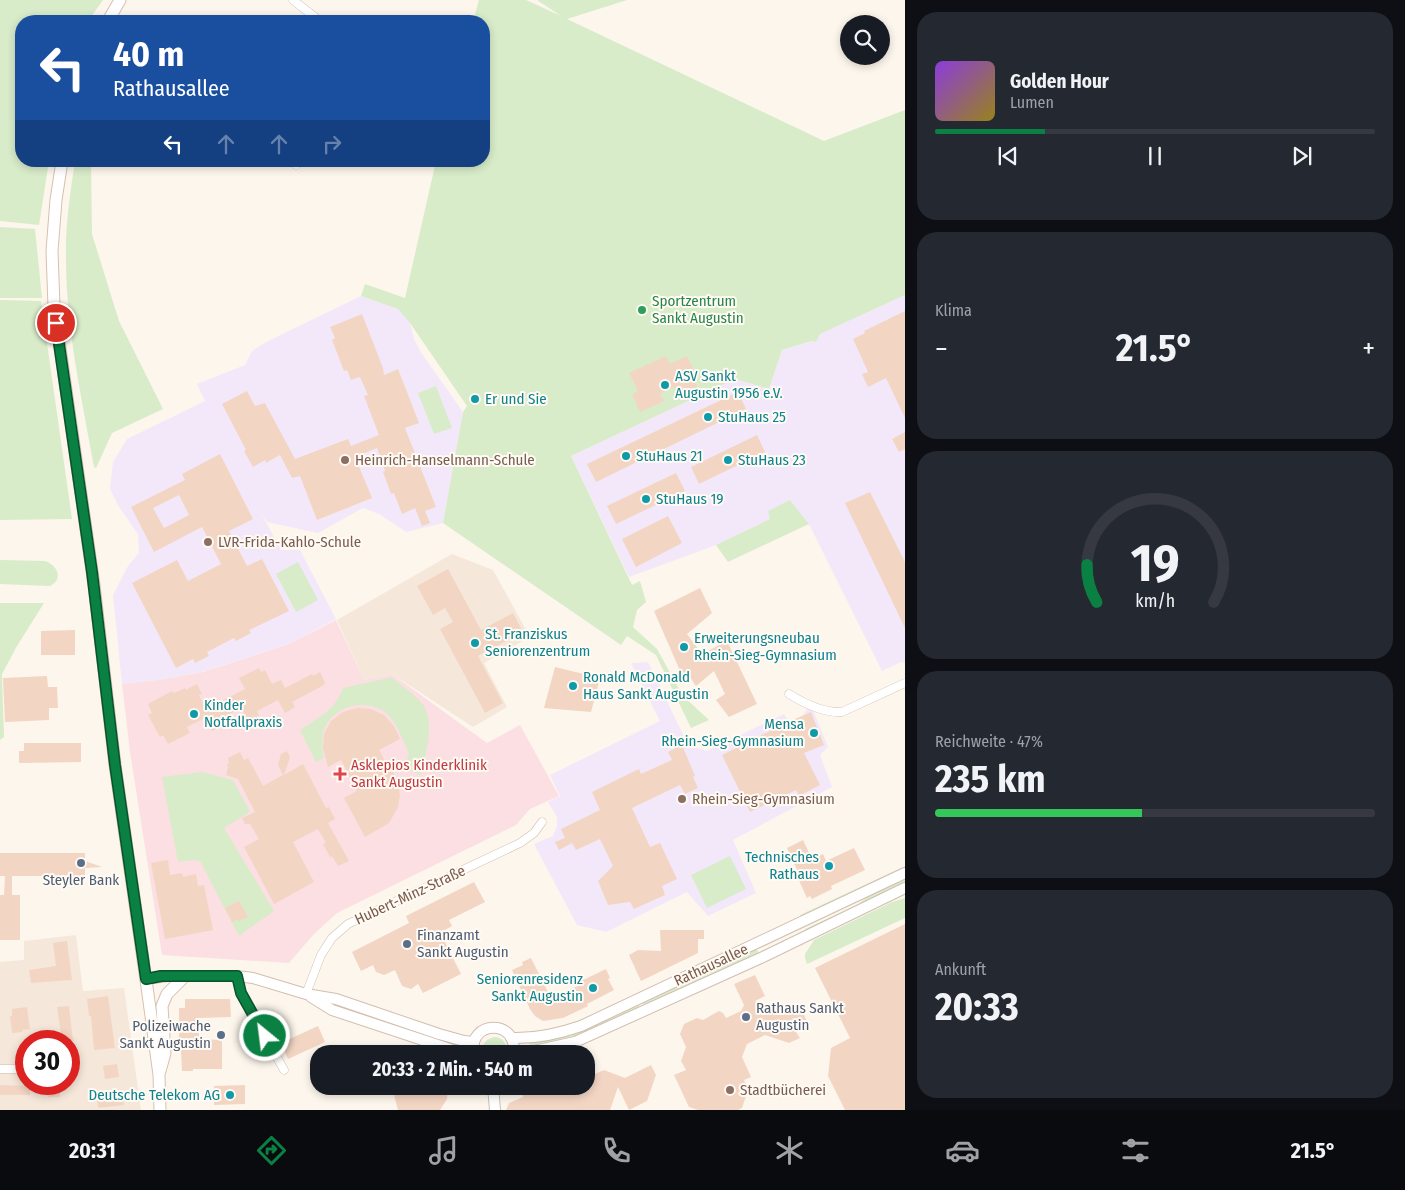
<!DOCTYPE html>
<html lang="de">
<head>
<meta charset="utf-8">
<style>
  :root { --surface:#171b24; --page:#242831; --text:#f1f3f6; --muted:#9ea1a6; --line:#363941; --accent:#0b8043 }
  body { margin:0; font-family:"Fira Sans Condensed",sans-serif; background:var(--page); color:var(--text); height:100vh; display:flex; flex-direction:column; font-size:19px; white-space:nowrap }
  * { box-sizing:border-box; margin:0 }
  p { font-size:16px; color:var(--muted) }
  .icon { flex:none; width:28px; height:28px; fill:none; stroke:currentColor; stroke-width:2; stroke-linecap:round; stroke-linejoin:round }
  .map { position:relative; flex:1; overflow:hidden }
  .side { display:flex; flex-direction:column; gap:12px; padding:12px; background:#0d0f14; width:500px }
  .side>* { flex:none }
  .top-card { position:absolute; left:15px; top:15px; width:475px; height:152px; border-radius:20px; box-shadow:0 2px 8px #0003; background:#1a4fa0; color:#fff; overflow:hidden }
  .fabs { position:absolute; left:840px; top:15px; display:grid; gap:10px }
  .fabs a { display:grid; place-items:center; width:50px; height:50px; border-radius:50%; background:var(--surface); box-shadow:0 2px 8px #0003; font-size:25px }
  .speed { position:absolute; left:15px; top:1030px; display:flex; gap:10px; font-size:25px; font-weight:700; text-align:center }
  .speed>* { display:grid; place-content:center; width:65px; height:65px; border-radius:50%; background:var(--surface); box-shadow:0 2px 8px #0003; line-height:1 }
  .speed .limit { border:8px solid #d22; background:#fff; color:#111 }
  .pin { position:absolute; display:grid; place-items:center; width:42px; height:42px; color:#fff; margin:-21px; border:2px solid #fff; border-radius:50%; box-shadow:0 1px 5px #0007 }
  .me { position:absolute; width:55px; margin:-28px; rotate:331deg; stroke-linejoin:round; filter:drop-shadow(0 0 4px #0008) }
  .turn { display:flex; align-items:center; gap:18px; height:105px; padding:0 15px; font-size:22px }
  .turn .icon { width:65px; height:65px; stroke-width:2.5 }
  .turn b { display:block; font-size:35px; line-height:42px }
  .lanes { display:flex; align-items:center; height:48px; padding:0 15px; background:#0003; justify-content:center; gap:25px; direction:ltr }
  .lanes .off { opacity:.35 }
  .big { font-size:38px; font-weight:700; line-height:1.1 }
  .side .card { flex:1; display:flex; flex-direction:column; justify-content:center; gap:8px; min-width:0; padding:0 18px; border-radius:20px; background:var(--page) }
  .side .dial { align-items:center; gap:0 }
  .dial svg { height:130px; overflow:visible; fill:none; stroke:var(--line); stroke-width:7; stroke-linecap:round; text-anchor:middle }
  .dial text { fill:var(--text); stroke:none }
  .song { display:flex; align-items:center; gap:15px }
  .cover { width:60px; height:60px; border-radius:8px; background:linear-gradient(135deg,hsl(270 70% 55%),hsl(50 70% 35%)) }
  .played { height:5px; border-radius:2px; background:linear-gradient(90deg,var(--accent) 25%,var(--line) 25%) }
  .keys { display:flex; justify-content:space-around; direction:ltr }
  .heat { display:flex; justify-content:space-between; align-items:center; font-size:28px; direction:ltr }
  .charge { height:8px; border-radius:4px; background:linear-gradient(90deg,#34c759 47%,var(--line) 0) }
  .trip { position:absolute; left:310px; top:1045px; width:285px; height:50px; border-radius:20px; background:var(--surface); box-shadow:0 2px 8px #0003; font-weight:700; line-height:50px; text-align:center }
  .dock { display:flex; height:80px; justify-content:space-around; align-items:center; background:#090b0e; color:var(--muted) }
  .dock .icon { width:35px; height:35px }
  .dock .current { color:var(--accent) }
  .dock b { font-size:22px; color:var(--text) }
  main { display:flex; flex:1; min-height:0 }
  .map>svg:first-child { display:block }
  .residential { fill:#f5e8da; fill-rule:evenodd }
  .education { fill:#f3e8fa }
  .medical { fill:#fbdfe3 }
  .green { fill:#d8ecc9 }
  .building { fill:#f3d5c3; fill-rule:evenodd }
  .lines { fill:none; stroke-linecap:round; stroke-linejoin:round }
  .minor-casing { stroke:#d1beb0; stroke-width:9 }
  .tertiary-casing { stroke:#d1beb0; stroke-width:12 }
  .secondary-casing { stroke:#d6c0b0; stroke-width:13 }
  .minor { stroke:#fff; stroke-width:8 }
  .tertiary { stroke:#fff; stroke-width:10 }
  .secondary { stroke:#fff; stroke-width:11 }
  .route-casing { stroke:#07532c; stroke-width:12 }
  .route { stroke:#0b8043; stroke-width:9 }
  .leisure-dot { fill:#2e9e5b; stroke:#fffaf3; stroke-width:2 }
  .culture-dot { fill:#0f9aa8; stroke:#fffaf3; stroke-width:2 }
  .education-dot { fill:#8d6e63; stroke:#fffaf3; stroke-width:2 }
  .health-dot { fill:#e0444e; stroke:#fffaf3; stroke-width:2 }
  .service-dot { fill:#5c6f8a; stroke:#fffaf3; stroke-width:2 }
  .labels { text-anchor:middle; stroke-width:4; stroke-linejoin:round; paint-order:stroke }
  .leisure-label { font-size:15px; fill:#27864d; stroke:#fffaf3; text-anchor:start }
  .culture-label { font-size:15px; fill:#0d838f; stroke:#fffaf3; text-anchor:start }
  .education-label { font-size:15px; fill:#785e54; stroke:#fffaf3; text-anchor:start }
  .health-label { font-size:15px; fill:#be3a42; stroke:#fffaf3; text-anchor:start }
  .service-label { font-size:15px; fill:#4e5e75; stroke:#fffaf3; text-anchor:start }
  .street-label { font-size:15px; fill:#7a5c4d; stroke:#fffaf3 }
</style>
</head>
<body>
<main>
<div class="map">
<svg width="905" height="1110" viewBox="0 0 905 1110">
  <rect width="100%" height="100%" fill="#fdf6ec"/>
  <g class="residential">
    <polygon points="452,554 493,570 530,637 484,663 507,707 473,727 392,674 364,680 337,620"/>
    <path d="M 76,935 L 83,991 L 124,988 L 141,1110 L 0,1110 L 0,962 L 24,960 L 24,941 ZM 26,1041 L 69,1041 L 69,1084 L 26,1084 Z"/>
  </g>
  <g class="education">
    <polygon points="905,295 905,663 901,662 882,671 810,526 790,500 770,519 716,545 629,577 571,456 735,379 769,389 782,350 811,341 816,342 819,334"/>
    <polygon points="361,296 398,309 410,323 414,339 420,351 463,412 443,523 406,532 379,514 363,508 318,533 267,522 260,511 281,550 300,550 336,619 289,644 202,672 158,680 122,684 113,595 128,566 139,553 138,534 119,507 110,489 113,462 127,439 205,401 197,384 245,365 252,351 264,343"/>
    <polygon points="648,662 688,745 707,751 784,714 789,722 802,717 808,708 813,710 828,747 820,755 832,787 733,840 756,893 708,916 687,892 606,932 577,925 534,844 553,836 557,826 557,817 548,802 560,796 550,775 660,721 631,663"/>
  </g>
  <polygon class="medical" points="336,620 364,680 392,674 487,743 520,725 559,796 530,809 516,825 337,913 313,935 289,963 162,955 130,752 122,684 158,680 203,672 289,644"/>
  <g class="green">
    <polygon points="0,0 103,0 88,21 21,21 21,161 49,161 39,225 0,221"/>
    <polygon points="479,0 526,0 561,16 537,0 627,0 567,19 824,141 905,110 905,295 820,334 816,342 811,341 782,350 769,389 735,379 571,456 632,585 640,581 646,602 637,610 633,627 657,649 683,696 709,720 691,728 656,655 627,636 621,645 443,523 463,412 467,406 410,323 398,309 361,296 365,284 405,298 436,161 484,161 484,21 473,21"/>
    <path d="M 75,161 L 91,161 L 92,234 L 119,321 L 163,409 L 112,433 L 96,468 L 94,467 C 82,399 66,329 66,260 C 65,227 70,194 75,161 Z"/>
    <polygon points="0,227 35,229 42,298 0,298"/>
    <polygon points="0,300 41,301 72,519 0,520"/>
    <polygon points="436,386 452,428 434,434 418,393"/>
    <polygon points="790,500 809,524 728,562 716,545 770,519 768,511"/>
    <path d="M 0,560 L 45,561 C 57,565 64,579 50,586 L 0,584 Z"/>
    <polygon points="298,562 318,600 296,612 276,574"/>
    <polygon points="0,603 44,603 17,646 2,674 4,737 0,740"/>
    <path d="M 392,677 C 401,687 416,694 424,706 C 435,725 425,755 421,775 L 404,768 L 409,754 C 404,742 398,726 389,716 C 371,697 336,704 325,727 C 321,737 322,747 324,758 L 316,762 L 300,730 C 319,717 335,711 343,688 Z"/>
    <polygon points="202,772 233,780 250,812 224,828 274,911 239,936 200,861 194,860 178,862 162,777"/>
    <polygon points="730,856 746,889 707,908 691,875"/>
    <polygon points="905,866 905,870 802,919 800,915"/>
    <polygon points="905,877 905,884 806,931 805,929 857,905 871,894"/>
    <polygon points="905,898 905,918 807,964 805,958 805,954 814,940 892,902"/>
    <polygon points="756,948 759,954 645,1008 642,1002"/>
    <polygon points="329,1000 461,1043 460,1050 327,1004"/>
    <polygon points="638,1004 641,1010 583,1037 530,1050 529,1042 544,1041 562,1037"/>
    <path d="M 494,1037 C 503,1037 508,1044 505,1054 L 484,1054 C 481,1045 485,1039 494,1037 Z"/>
  </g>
  <g class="building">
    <polygon points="905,311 905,418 886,378 868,387 862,374 868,372 853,339 865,333 864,331"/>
    <polygon points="362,314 383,368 384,375 398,369 419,423 405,428 436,507 425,511 430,523 422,526 415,508 402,514 394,493 391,494 383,472 385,471 377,448 355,457 372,498 317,520 300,476 292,478 280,455 266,463 265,460 253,467 244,451 246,450 222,404 247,391 255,406 265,403 295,459 348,439 351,446 379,435 364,396 368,395 360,377 351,380 347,370 344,371 332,340 335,338 330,327"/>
    <polygon points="666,356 670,364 687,356 698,380 695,382 698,388 683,395 680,389 676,391 674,387 660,394 664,401 640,412 632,394 638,391 629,373"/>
    <polygon points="738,392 746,409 596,482 587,464"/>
    <polygon points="905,432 905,449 899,452 892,439"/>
    <polygon points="757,435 765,452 699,484 691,467"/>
    <path d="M 220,454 L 253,519 L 229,531 L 247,566 L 262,559 L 289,611 L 249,630 L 251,633 L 236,641 L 234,638 L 207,652 L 209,656 L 195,663 L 193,659 L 176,668 L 132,583 L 177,560 L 188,581 L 221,564 L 202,527 L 154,552 L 131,507 L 185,480 L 182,474 ZM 179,495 L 189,515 L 164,528 L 153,508 Z"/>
    <polygon points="676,473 685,491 616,524 607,506"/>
    <polygon points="870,492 905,562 905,628 845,503"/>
    <polygon points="668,516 682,543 636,567 622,539"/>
    <polygon points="448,569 481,630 513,613 523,632 478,656 503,703 485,713 440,629 453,622 445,608 433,615 417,586"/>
    <polygon points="700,588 712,613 687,634 702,654 727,641 757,704 729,717 716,700 725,694 714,671 696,686 690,677 684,680 654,611"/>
    <polygon points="75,630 75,655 41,655 41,631"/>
    <polygon points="555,667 600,678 591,712 544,708"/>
    <polygon points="259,668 261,672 265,670 272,684 281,680 285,688 312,674 313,676 320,672 325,682 324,685 292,702 295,707 285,713 278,700 257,711 259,716 248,722 241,708 220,719 223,725 212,731 205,718 187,727 190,733 168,744 163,735 160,737 148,715 152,713 148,704 172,691 174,693 185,688 186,690 197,684 202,694 199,695 206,709 245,689 239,678"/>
    <polygon points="47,676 48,687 57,687 58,708 49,708 49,720 5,722 3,678"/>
    <polygon points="357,708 371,709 384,715 394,726 400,739 379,750 387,765 389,764 398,783 400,795 398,807 389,823 365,837 344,798 357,791 341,760 328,767 323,748 324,734 331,721 343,712"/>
    <polygon points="811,712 824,745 804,753 820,785 799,796 796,790 750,812 722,755 788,722"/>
    <polygon points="24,743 81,743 81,762 19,763 19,751 24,751"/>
    <polygon points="682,745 695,776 693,777 698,788 685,794 680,785 632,808 650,847 660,843 677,879 662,886 665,895 634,909 630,902 608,905 598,881 613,866 600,839 576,850 572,843 559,850 555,842 565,838 561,829 600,810 592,792 639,769 641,774 672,760 668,752"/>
    <polygon points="287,751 290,757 284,775 303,764 326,808 329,807 335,819 328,823 349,861 338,866 332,856 330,857 323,844 326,843 318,829 293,842 314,882 274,904 244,847 259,839 250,824 245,824 242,818 255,812 238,779 226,775 228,767 227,764 229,763 228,758 240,752 244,760 248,758 263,786 283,775 278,765 281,754"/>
    <polygon points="803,840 812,859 823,854 826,861 854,848 865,870 831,886 832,889 812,899 810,896 807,898 797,876 799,874 787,848"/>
    <polygon points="0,853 85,853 85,861 102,867 85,868 85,876 12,876 12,895 20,895 20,940 0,940 0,895 4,895 5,876 0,876"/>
    <polygon points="168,860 170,875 182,873 183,877 196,874 198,886 204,885 213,930 165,939 151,863"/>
    <polygon points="474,882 485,902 449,920 452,926 445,930 442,936 461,974 423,993 418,984 411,989 402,986 395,970 384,975 376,972 373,965 361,971 352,952 409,923 406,916"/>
    <polygon points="239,901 248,917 239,921 238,919 232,922 225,908"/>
    <polygon points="905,924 905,1110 845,1110 828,1076 831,1048 850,1038 815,968"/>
    <polygon points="660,930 704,930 704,939 698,939 698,953 641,981 629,955 638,950 661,951"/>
    <polygon points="67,941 72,980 31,983 29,970 56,966 53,943"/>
    <polygon points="531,958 551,998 578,986 577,983 606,969 610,978 608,979 614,990 587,1004 588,1006 563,1018 543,1021 535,1016 530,1009 512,970 523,965 522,962"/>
    <polygon points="755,975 765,996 755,1001 788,1013 800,1007 809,1025 796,1032 800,1038 789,1043 765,1035 747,1044 742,1057 751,1077 744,1080 748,1090 742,1108 738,1110 698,1110 689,1107 674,1075 686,1070 681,1061 686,1047 680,1034 684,1024 697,1018 703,1020 719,1011 723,1013 726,1018 741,1011 744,1005 734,984"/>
    <polygon points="108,996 115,1048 94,1050 91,1016 89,1016 87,999"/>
    <polygon points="185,999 230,999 231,1017 199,1018 199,1039 222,1040 222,1069 193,1069 193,1071 182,1071 181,1051 176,1051 175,1039 179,1039 179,1008 185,1008"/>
    <polygon points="69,1006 73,1041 62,1041 57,1007"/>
    <polygon points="27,1007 30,1029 22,1030 23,1032 12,1033 10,1016 12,1016 12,1009"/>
    <polygon points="318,1026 325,1042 288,1059 281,1043"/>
    <polygon points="117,1064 119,1077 105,1079 103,1066"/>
    <polygon points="651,1065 656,1075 647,1101 629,1110 618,1087 610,1110 506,1110 509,1103 523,1097 518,1086 539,1086 540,1089 546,1086 586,1086 586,1078 604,1070 625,1078"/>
    <rect x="48" y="1084" width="12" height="13"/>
    <polygon points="0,1085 30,1086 30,1095 0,1095"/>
    <polygon points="245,1085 245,1104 214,1105 214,1086"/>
    <polygon points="408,1086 448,1086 447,1099 440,1110 398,1110 393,1091 407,1091"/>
    <polygon points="122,1093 124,1105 98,1108 97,1096"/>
  </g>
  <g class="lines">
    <defs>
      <g id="minor">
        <polyline points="293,0 320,21"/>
        <polyline points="296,165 297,161"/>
        <path d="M 789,694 C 805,704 823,713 842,712 L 905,683"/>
        <polyline points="237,976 241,993 284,1070"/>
        <polyline points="306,994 321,955 332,938 348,924 520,843 534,833 542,822"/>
        <polyline points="0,1069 26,1069"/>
      </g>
      <g id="tertiary">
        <polyline points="146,979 167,976 237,976 253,978 306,994 336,999 439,1034 464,1041 474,1042"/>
        <polyline points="311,997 332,1010 465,1054"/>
        <path d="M 511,1038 C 536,1039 558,1034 581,1026 L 905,873"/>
        <path d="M 474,1054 C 467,1019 520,1019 513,1054"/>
        <polyline points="520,1054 575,1042 763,957 905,888"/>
        <polyline points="493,1086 495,1110"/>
      </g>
      <g id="secondary">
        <polyline points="108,21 120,0"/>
        <polyline points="62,161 56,200 52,251 54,306 94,585 115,765 148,994 159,1075 160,1110"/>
        <polyline points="160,1071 165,1053 162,1006 167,994 184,977"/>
      </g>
    </defs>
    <use href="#minor" class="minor-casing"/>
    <use href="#tertiary" class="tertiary-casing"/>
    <use href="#secondary" class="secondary-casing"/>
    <use href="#minor" class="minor"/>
    <use href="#tertiary" class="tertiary"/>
    <use href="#secondary" class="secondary"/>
  </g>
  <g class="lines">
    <defs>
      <polyline id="route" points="56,323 92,572 115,765 146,979 161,976 237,976 241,993 265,1036"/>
    </defs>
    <use href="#route" class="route-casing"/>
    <use href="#route" class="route"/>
  </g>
  <circle class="leisure-dot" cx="642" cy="310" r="5"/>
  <g class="culture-dot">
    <circle cx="665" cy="385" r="5"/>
    <circle cx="475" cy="399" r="5"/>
    <circle cx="708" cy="417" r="5"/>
    <circle cx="626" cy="456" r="5"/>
    <circle cx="728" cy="460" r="5"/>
    <circle cx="646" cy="499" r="5"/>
    <circle cx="475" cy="643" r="5"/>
    <circle cx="684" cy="647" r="5"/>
    <circle cx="573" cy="686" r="5"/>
    <circle cx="194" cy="714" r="5"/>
    <circle cx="814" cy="733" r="5"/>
    <circle cx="829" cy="866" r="5"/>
    <circle cx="593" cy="988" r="5"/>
    <circle cx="230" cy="1095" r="5"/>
  </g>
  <g class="education-dot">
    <circle cx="345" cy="460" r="5"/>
    <circle cx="208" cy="542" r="5"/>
    <circle cx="682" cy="799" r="5"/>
    <circle cx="730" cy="1090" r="5"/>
  </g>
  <path class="health-dot" d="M337.5 766.5h5v5h5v5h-5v5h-5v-5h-5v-5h5z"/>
  <g class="service-dot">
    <circle cx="81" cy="863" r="5"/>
    <circle cx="407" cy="944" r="5"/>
    <circle cx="746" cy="1017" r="5"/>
    <circle cx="221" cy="1035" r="5"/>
  </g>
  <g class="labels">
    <g class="leisure-label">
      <text x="652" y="306">Sportzentrum<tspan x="652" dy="17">Sankt Augustin</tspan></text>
    </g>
    <g class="culture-label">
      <text x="675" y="381">ASV Sankt<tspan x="675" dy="17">Augustin 1956 e.V.</tspan></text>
      <text x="485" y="404">Er und Sie</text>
      <text x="718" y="422">StuHaus 25</text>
      <text x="636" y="461">StuHaus 21</text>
      <text x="738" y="465">StuHaus 23</text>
      <text x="656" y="504">StuHaus 19</text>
      <text x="485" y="639">St. Franziskus<tspan x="485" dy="17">Seniorenzentrum</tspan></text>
      <text x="694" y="643">Erweiterungsneubau<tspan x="694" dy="17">Rhein-Sieg-Gymnasium</tspan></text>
      <text x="583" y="682">Ronald McDonald<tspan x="583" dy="17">Haus Sankt Augustin</tspan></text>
      <text x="204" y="710">Kinder<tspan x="204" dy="17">Notfallpraxis</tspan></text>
      <text x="804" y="729" text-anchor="end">Mensa<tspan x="804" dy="17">Rhein-Sieg-Gymnasium</tspan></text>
      <text x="819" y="862" text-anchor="end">Technisches<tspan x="819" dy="17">Rathaus</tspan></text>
      <text x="583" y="984" text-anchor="end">Seniorenresidenz<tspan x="583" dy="17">Sankt Augustin</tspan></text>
      <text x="220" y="1100" text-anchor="end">Deutsche Telekom AG</text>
    </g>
    <g class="education-label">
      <text x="355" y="465">Heinrich-Hanselmann-Schule</text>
      <text x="218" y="547">LVR-Frida-Kahlo-Schule</text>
      <text x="692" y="804">Rhein-Sieg-Gymnasium</text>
      <text x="740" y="1095">Stadtbücherei</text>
    </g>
    <g class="health-label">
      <text x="351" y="770">Asklepios Kinderklinik<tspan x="351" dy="17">Sankt Augustin</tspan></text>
    </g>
    <g class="service-label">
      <text x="81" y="885" text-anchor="middle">Steyler Bank</text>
      <text x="417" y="940">Finanzamt<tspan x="417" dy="17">Sankt Augustin</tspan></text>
      <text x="756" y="1013">Rathaus Sankt<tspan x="756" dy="17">Augustin</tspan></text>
      <text x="211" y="1031" text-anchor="end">Polizeiwache<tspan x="211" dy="17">Sankt Augustin</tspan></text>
    </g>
    <g class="street-label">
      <text transform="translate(410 895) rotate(-25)" y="5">Hubert-Minz-Straße</text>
      <text transform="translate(711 965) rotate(-25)" y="5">Rathausallee</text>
    </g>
  </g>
</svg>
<div class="fabs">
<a><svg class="icon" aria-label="search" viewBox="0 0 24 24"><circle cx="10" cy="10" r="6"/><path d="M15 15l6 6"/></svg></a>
</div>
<div class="speed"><div class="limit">30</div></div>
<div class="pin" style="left:56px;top:323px;background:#d93025"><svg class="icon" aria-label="arrive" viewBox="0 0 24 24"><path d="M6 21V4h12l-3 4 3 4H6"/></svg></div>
<svg class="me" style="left:265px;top:1036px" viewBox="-20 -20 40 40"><circle r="17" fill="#0b8043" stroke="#fff" stroke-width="3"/><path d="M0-11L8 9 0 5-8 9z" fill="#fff"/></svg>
<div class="trip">20:33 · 2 Min. · 540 m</div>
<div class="top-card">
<div class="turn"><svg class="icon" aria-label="left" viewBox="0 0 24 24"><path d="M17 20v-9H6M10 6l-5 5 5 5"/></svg><div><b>40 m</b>Rathausallee</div></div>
<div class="lanes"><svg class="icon" aria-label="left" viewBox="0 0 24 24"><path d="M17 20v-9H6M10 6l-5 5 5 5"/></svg><svg class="icon off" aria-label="ahead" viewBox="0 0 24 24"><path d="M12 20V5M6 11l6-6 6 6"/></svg><svg class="icon off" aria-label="ahead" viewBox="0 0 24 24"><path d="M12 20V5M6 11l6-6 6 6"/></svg><svg class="icon off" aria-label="right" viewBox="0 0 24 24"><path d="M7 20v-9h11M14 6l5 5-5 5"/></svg></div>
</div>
</div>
<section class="side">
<div class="card">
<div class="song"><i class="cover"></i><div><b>Golden Hour</b><p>Lumen</p></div></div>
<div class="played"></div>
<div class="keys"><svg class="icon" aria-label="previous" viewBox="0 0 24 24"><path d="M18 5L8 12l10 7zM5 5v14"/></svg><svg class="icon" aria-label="pause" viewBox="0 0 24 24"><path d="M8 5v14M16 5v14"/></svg><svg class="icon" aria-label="next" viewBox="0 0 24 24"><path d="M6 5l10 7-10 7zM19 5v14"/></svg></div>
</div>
<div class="card"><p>Klima</p>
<div class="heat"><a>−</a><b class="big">21.5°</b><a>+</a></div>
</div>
<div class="card dial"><svg viewBox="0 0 100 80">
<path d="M14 69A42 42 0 1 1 86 69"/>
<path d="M14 69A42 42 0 0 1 8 46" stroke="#0b8043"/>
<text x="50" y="56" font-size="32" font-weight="700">19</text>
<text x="50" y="72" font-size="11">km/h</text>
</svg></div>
<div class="card"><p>Reichweite · 47%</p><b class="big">235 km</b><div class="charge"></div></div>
<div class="card"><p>Ankunft</p><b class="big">20:33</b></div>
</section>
</main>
<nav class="dock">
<b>20:31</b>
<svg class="icon current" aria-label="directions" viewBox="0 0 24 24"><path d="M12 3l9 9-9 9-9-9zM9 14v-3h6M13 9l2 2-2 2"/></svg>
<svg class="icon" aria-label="music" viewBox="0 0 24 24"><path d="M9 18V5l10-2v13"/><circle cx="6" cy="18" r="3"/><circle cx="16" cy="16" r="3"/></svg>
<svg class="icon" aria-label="phone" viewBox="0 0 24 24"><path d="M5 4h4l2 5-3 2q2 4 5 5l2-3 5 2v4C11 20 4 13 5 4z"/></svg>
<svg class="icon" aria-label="climate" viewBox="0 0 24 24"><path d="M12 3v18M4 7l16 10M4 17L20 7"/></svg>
<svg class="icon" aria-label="car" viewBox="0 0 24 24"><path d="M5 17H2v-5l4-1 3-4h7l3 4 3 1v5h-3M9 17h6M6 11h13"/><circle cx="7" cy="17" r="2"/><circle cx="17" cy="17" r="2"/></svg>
<svg class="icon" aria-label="filters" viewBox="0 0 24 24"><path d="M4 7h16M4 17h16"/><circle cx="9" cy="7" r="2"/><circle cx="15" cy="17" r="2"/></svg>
<b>21.5°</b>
</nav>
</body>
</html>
